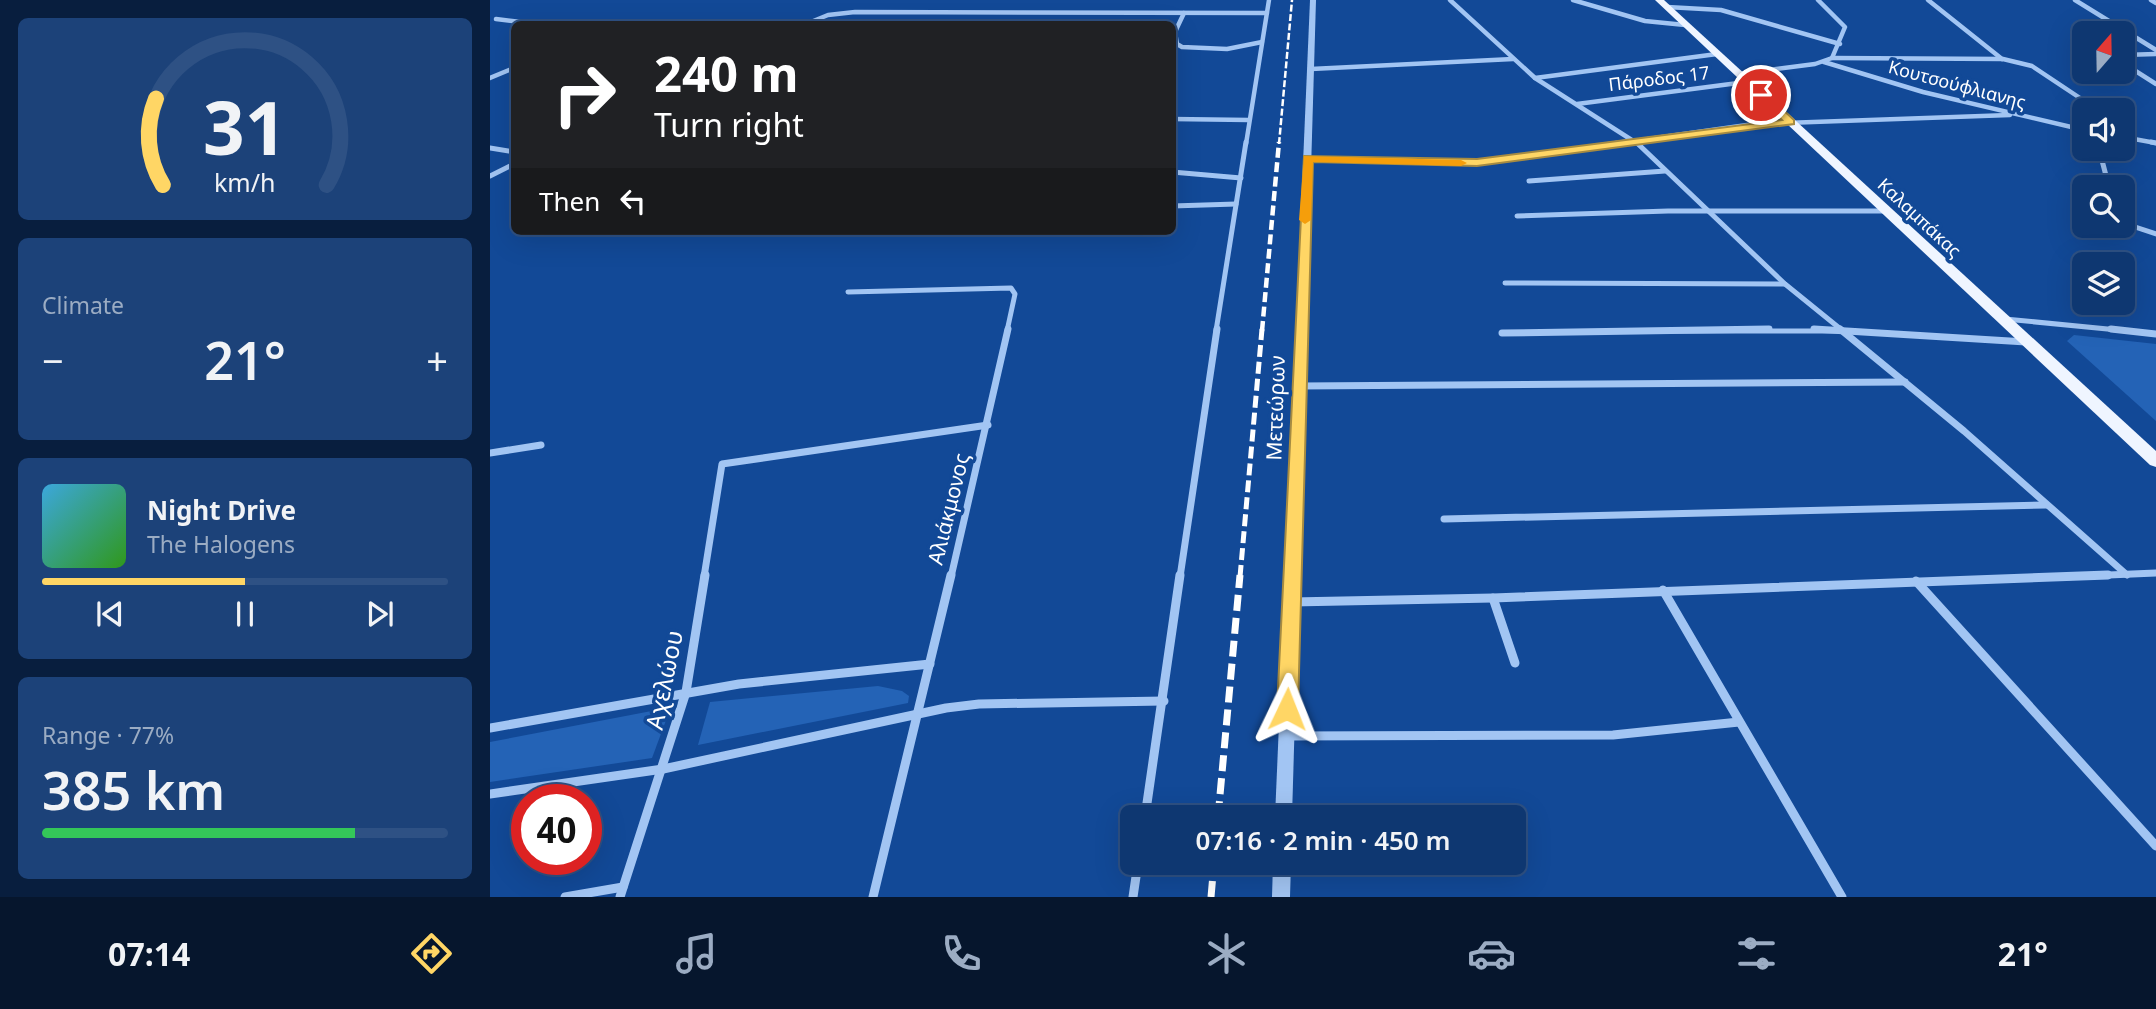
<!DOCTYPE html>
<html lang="en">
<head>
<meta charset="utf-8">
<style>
  :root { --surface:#0e3771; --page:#1c4279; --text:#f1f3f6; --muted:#9bacc3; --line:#2e5184; --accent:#ffd665 }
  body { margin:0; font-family:"Noto Sans",sans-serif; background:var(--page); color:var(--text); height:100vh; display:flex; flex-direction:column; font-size:26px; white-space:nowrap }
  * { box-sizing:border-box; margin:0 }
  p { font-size:23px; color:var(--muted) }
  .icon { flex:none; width:38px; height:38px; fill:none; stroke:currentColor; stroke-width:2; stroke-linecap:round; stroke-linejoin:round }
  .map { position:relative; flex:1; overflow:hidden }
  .side { display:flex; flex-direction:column; gap:18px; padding:18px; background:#081e3e; width:490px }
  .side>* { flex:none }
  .hud { position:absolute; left:21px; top:21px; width:665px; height:214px; border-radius:10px; box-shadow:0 7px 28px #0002,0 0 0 2px var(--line); background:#202124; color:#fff; overflow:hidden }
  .needle { width:46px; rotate:20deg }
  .controls { position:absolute; left:1582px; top:21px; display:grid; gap:14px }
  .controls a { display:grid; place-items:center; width:63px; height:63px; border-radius:10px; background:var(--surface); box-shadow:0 7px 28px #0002,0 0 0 2px var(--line); font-size:35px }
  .speed { position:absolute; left:21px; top:784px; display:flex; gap:14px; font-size:35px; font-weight:700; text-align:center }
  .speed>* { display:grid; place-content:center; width:91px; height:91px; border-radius:50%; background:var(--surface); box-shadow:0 7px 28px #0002,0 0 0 2px var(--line); line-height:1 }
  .speed .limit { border:10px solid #d22; background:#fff; color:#111 }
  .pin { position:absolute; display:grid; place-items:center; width:60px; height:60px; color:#fff; margin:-30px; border:4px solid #fff; border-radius:50%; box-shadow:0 2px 7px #0007 }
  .me { position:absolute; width:77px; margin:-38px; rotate:2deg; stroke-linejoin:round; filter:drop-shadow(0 0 5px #0008) }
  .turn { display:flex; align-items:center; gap:24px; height:147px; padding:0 28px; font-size:32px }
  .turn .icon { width:91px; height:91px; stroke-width:2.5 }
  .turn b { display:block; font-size:49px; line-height:60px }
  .then { display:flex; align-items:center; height:66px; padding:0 28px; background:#0003; gap:14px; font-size:26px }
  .big { font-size:52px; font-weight:600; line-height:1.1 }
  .side .widget { flex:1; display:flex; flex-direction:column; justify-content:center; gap:10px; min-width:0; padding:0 24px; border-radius:10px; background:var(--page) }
  .side .dial { align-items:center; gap:0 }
  .dial svg { height:182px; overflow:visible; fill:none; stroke:var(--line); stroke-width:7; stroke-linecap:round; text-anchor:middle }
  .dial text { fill:var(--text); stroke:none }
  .song { display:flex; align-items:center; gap:21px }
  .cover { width:84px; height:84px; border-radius:10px; background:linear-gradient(135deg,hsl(200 70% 55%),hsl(110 70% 35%)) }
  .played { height:7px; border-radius:4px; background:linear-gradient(90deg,var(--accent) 50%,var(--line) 50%) }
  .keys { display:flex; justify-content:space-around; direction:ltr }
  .heat { display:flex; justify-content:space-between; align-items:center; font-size:38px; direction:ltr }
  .charge { height:10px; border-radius:5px; background:linear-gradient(90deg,#34c759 77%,var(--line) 0) }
  .trip { position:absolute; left:630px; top:805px; width:406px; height:70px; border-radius:10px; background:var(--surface); box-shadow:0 7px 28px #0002,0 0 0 2px var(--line); font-weight:600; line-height:70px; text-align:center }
  .tab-bar { display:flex; height:112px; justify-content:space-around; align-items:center; background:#06162d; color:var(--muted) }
  .tab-bar .icon { width:49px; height:49px }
  .tab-bar .selected { color:var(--accent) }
  .tab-bar b { font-size:32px; color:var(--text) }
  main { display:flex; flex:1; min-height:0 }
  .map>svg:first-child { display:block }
  .green { fill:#2463b6 }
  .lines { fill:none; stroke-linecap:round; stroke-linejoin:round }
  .minor-far3 { stroke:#a2c5f3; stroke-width:4.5 }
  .minor-far2 { stroke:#a2c5f3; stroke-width:5 }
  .minor-far1 { stroke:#a2c5f3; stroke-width:7 }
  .minor { stroke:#a2c5f3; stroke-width:9 }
  .tertiary { fill:#a2c5f3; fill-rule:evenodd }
  .primary { fill:#eff5ff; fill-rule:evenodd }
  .rail-far3 { stroke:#fff; stroke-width:2.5; stroke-dasharray:7 2.5; stroke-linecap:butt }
  .rail-far2 { stroke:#fff; stroke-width:4.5; stroke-dasharray:10 4.5; stroke-linecap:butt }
  .rail-far1 { stroke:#fff; stroke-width:5; stroke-dasharray:12 5; stroke-linecap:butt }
  .rail { stroke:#fff; stroke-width:7; stroke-dasharray:16 7; stroke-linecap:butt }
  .route { fill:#ffd665; stroke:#a68b42; stroke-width:2 }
  .slow { fill:#f59e0b }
  .labels { text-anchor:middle; stroke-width:7; stroke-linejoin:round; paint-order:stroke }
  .far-street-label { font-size:18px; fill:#fff; stroke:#124997 }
  .street-label { font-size:21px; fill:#fff; stroke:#124997 }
  .near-street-label { font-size:24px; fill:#fff; stroke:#124997 }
</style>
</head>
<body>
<main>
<section class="side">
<div class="widget dial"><svg viewBox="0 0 100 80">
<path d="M14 69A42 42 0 1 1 86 69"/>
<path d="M14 69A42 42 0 0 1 11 31" stroke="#ffd665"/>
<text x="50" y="56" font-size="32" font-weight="700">31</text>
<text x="50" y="72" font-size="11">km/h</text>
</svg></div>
<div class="widget"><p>Climate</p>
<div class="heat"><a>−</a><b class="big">21°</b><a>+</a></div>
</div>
<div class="widget">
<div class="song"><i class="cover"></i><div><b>Night Drive</b><p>The Halogens</p></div></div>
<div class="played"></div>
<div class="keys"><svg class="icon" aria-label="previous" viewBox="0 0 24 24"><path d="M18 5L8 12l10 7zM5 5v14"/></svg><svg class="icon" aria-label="pause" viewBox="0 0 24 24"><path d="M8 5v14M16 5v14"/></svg><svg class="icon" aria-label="next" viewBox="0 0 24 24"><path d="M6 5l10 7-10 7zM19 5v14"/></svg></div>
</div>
<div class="widget"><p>Range · 77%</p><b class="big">385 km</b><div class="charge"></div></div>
</section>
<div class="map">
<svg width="1666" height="897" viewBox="0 0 1666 897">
  <rect width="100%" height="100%" fill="#124997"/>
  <g class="green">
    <polygon points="1584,335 1666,344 1666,421 1577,341"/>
    <polygon points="388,686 412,691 419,696 418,703 208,745 220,702"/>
    <polygon points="172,709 178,715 162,758 0,782 0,742"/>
  </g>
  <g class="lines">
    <g class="minor-far3">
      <polyline points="960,0 1045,78 1148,144"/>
      <polyline points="1083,0 1155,21 1195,25"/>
      <polyline points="1438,0 1512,59"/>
      <polyline points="1585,0 1666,50"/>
      <polyline points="1661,0 1666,3"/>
      <polyline points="1177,7 1231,10 1350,44"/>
      <polyline points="694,13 685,32 687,44 692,47 737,49 772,42"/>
      <polyline points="6,19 48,24"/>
      <polyline points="316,24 338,15 365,12 777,13"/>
      <polyline points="1633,55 1666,54"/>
      <polyline points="1342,58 1513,59 1542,66 1608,110"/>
      <polyline points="1334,62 1433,92 1594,130"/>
      <polyline points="1633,63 1666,84"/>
      <polyline points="821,69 1023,59"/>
      <polyline points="1248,74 1325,64 1342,58 1355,27 1328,0"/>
      <polyline points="0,78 24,68"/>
      <polyline points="1045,78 1227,54"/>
      <polyline points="1087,104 1256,82"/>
      <polyline points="682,119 759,120"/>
      <polyline points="1633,130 1639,138"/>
      <polyline points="1633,137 1666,143"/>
      <polyline points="756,144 779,0"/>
      <polyline points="1123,144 1264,124 1520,115"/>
    </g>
    <g class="minor-far2">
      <polyline points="1146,142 1295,284 1353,331"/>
      <polyline points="1661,142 1666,143"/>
      <polyline points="0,148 24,152"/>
      <polyline points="1609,149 1619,187"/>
      <polyline points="818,159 987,163 1135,142"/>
      <polyline points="682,172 751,178"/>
      <polyline points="0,176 24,164"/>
      <polyline points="1039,181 1175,171"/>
      <polyline points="682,206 746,204"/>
      <polyline points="1027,216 1178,211 1395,211"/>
      <polyline points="1633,223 1666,234"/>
      <polyline points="1015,283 1295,284"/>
      <polyline points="358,292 521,288 525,294 517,331"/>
      <polyline points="1515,319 1638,331"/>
      <polyline points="726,331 756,142"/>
      <polyline points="1146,331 1354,331"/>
    </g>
    <g class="minor-far1">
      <polyline points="1324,329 1536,342"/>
      <polyline points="1350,329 1474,431 1637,575"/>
      <polyline points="1621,329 1666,334"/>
      <polyline points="1012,333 1279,329"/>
      <polyline points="809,386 1415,382"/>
      <polyline points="0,453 51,445"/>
      <polyline points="954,519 1556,505"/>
      <polyline points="214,577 232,464 498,425"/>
      <polyline points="461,577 518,329"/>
      <polyline points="690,577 727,329"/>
      <polyline points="1571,577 1666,573"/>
    </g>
    <g class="minor">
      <polyline points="1426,581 1666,846"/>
      <polyline points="1173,590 1352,897"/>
      <polyline points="1003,598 1025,663"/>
      <polyline points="802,602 1003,598 1618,575"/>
      <polyline points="0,728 249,684 440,664"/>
      <polyline points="796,736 1123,735 1249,722"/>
      <polyline points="0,794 173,769 456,708 489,704 674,701"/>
      <polyline points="655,817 690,575"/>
      <polyline points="75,897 133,887"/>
      <polyline points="130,897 196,692 215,575"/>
      <polyline points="383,897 461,575"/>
      <polyline points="643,897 648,863"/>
    </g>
    <g class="tertiary">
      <polygon points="820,0 826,0 802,817 785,817"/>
      <polygon points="783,863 801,863 800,897 782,897"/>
    </g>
    <polygon class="primary" points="1165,0 1174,0 1666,451 1666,467 1660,465"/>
    <polyline class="rail-far3" points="789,144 802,0"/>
    <polyline class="rail-far2" points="772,331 789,142"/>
    <polyline class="rail-far1" points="750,577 772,329"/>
    <g class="rail">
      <polyline points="728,817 750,575"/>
      <polyline points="721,897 724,863"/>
    </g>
  </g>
  <polygon class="route" points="1268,93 1275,93 1304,120 1304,124 987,166 823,162 808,709 805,715 790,715 787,709 814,156 987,159 1292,120 1268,97"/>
  <polygon class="slow" points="814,156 971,160 977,163 971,166 823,162 821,220 815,224 809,220"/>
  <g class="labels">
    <g class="far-street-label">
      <text transform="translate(1169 79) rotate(-7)" y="6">Πάροδος 17</text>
      <text transform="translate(1467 85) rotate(15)" y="6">Κουτσούφλιανης</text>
      <text transform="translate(1429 218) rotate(43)" y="6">Καλαμπάκας</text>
    </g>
    <g class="street-label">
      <text transform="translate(786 408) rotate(-88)" y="7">Μετεώρων</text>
      <text transform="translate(459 509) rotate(-76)" y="7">Αλιάκμονος</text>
    </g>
    <g class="near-street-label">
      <text transform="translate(175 680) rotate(-78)" y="8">Αχελώου</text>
    </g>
  </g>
</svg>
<div class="controls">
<a><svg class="needle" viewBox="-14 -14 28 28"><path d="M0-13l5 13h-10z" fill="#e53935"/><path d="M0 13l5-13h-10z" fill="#9bacc3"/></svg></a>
<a><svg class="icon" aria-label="sound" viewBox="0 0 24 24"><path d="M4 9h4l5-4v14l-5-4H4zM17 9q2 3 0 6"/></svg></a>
<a><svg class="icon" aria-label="search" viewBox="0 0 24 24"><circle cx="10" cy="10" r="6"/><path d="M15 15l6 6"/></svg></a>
<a><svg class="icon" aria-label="layers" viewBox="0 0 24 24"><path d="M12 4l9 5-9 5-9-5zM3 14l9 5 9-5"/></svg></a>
</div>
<div class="speed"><div class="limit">40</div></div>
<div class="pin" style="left:1271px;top:95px;background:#d93025"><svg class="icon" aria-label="arrive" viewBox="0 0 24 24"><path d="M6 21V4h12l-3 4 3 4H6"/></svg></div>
<svg class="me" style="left:797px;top:709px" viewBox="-20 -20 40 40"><path d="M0-17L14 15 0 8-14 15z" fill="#ffd665" stroke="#fff" stroke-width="4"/></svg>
<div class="trip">07:16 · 2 min · 450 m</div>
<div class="hud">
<div class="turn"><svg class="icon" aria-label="right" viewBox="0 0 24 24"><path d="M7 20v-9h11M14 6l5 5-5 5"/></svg><div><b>240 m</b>Turn right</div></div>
<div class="then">Then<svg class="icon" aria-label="left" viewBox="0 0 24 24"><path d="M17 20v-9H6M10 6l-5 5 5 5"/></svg></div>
</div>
</div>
</main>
<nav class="tab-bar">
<b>07:14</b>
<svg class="icon selected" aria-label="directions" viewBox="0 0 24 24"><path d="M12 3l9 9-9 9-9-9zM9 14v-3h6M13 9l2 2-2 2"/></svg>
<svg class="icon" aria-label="music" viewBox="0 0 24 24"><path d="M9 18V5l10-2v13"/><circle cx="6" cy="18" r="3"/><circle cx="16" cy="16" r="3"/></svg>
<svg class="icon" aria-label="phone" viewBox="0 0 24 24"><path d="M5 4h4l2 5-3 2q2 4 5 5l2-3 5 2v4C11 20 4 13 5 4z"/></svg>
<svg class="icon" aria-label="climate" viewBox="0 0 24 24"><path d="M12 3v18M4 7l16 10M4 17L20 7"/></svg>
<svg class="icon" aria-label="car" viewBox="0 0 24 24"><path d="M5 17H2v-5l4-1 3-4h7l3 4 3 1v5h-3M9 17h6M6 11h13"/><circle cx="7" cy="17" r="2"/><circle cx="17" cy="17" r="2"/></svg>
<svg class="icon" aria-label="filters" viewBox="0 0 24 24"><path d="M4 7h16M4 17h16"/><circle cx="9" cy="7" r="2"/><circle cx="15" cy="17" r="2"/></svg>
<b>21°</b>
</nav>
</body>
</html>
